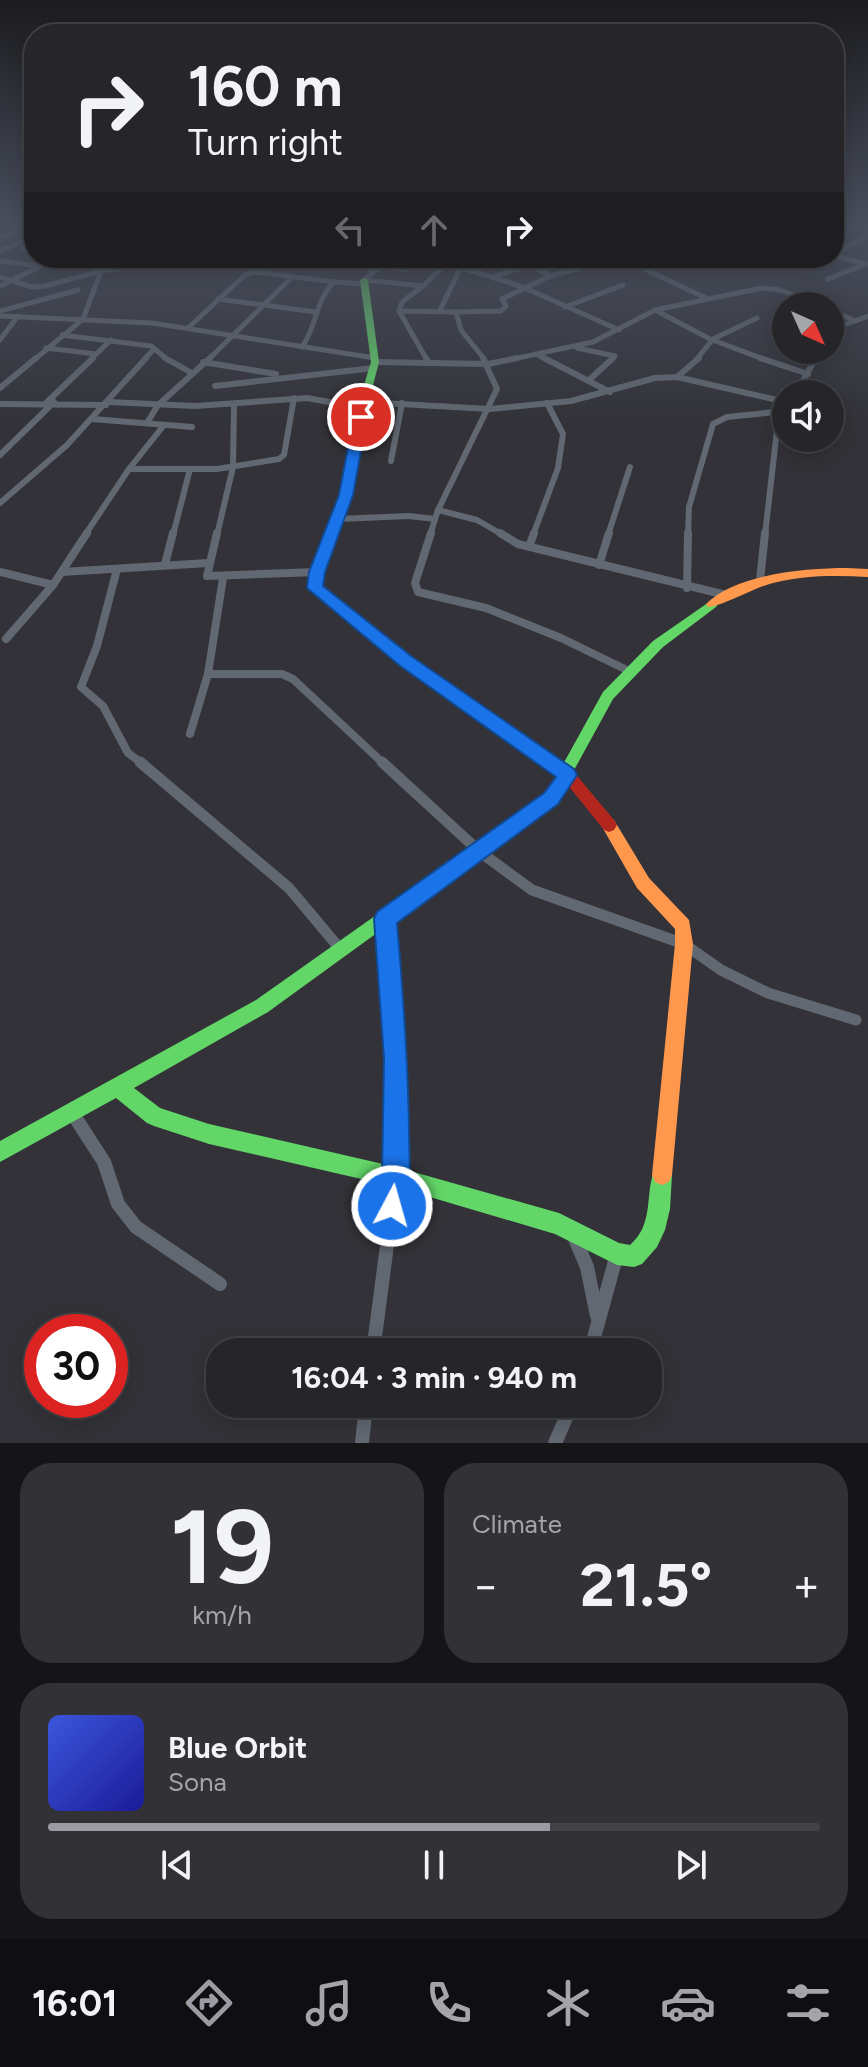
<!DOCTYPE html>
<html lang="en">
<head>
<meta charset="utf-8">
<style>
  :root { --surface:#26262a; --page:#323236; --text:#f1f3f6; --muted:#a4a5a8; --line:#424347; --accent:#9b9ba3 }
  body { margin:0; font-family:Figtree,sans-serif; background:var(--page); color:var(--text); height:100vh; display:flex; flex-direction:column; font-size:30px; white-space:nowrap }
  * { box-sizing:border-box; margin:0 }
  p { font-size:26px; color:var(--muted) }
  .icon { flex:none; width:44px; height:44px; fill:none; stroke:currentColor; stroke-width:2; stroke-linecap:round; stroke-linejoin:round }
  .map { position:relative; height:1443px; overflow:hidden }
  .details { display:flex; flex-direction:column; gap:20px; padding:20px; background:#151517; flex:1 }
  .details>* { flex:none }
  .banner { position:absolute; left:24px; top:24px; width:820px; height:244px; border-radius:32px; box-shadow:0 4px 20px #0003,0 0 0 2px var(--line); background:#26262a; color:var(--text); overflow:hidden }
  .needle { width:52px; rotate:135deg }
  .controls { position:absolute; left:772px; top:292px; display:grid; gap:16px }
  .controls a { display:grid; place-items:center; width:72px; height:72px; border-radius:50%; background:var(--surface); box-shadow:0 4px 20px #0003,0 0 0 2px var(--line); font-size:40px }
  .speed { position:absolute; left:24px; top:1314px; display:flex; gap:16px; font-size:40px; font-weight:700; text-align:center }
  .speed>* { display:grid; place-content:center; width:104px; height:104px; border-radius:50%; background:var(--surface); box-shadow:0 4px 20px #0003,0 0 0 2px var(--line); line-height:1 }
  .speed .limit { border:12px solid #d22; background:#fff; color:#111 }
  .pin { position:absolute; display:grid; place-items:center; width:68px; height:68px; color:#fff; margin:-34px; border:4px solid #fff; border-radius:50%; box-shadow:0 2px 8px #0007 }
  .me { position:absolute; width:88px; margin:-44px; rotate:6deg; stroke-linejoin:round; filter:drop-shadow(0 0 6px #0008) }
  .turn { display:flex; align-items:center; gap:28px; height:168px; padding:0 32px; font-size:36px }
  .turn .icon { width:104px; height:104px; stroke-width:2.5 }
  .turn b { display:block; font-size:56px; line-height:68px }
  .lanes { display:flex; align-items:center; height:76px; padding:0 32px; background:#0003; justify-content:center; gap:40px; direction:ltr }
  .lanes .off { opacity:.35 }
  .big { font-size:60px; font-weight:700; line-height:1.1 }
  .details .card { flex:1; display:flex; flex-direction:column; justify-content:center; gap:12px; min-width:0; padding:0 28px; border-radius:32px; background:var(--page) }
  .details .dial { align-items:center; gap:0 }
  .dial b { font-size:104px; line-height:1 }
  .song { display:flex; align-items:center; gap:24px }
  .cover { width:96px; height:96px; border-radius:12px; background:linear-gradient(135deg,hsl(230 70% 55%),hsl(240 70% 35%)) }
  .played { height:8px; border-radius:4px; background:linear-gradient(90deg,var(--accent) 65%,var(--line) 65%) }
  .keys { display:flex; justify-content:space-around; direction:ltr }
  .heat { display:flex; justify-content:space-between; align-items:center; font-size:44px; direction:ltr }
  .details .tiles { flex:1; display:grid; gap:20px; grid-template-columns:1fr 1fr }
  .card:last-child { grid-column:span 2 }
  .trip { position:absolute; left:206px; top:1338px; width:456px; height:80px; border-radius:32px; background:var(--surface); box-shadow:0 4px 20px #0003,0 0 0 2px var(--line); font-weight:700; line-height:80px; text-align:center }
  .tab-bar { display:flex; height:128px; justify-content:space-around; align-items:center; background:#0f0f11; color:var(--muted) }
  .tab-bar .icon { width:56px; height:56px }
  .tab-bar .active { color:var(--accent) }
  .tab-bar b { font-size:36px; color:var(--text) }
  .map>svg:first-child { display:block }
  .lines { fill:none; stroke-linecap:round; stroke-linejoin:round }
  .street-far4 { stroke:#616871; stroke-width:5 }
  .street-far3 { stroke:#616871; stroke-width:6 }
  .street-far2 { stroke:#616871; stroke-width:8 }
  .street-far1 { stroke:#616871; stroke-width:11 }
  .street { stroke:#616871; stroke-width:14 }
  .fast { fill:#63d668; fill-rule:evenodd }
  .slow { fill:#ff974d; fill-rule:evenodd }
  .jam { fill:#b3261e; fill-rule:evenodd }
  .route { fill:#1a73e8; stroke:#114b97; stroke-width:2 }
</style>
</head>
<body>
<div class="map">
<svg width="868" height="1443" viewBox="0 0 868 1443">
  <rect width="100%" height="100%" fill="#323238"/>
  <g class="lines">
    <g class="street-far4">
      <polyline points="0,237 34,226"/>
      <polyline points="22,249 34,250"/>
      <polyline points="0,251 34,236"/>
      <polyline points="834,255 865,264"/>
      <polyline points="835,255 868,235"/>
      <polyline points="360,258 373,273"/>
      <polyline points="390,258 364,280 423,286 402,302 399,311 427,360"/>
      <polyline points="519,258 550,276"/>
      <polyline points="558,258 578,269"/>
      <polyline points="621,258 706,298"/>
      <polyline points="785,258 806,264"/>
      <polyline points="734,260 737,258"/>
      <polyline points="0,261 40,266"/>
      <polyline points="447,263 523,287 619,330"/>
      <polyline points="105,264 127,258"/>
      <polyline points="380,267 407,269 417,258"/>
      <polyline points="495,276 530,265"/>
      <polyline points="0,277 32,287 45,286 101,271 182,258"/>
      <polyline points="828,279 866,264"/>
      <polyline points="0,286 41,266 50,258"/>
      <polyline points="423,286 450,260"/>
      <polyline points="218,299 316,312"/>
      <polyline points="565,307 623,285"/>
      <polyline points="830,309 855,321"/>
      <polyline points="440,310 462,265"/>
      <polyline points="655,310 710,339 766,360"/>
      <polyline points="0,311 78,290"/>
      <polyline points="399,311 456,312 461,330 485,360"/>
      <polyline points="456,312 501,311 506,306 502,299 550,276 617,258"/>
      <polyline points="0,316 152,323 375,358"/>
      <polyline points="188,328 246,274 256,272 334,282"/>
      <polyline points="830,334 838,327 868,316"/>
      <polyline points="62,335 151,346 168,360"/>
      <polyline points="0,340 18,316"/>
      <path d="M 302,347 C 317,326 315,301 334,282 L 364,284"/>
      <polyline points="46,348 96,354"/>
      <polyline points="577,348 615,356 611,360"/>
      <polyline points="536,354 547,360"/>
      <polyline points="34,360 83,319 101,271"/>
      <polyline points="90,360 111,340"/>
      <polyline points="144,360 154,349"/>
      <polyline points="208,360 292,277"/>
      <polyline points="508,360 593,342 655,310 762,288 780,290 824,306"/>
      <polyline points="696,360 713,339 757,318"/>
      <polyline points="815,360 821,350"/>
    </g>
    <g class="street-far3">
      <polyline points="165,358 192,373"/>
      <polyline points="426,358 429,363"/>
      <polyline points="544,358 610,392"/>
      <polyline points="760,358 808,374"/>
      <polyline points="203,362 276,374"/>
      <polyline points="375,362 488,364 517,358"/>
      <polyline points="677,377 699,358"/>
      <polyline points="589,380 613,358"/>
      <polyline points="215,386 374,368"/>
      <polyline points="0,388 36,358"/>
      <polyline points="795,394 816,358"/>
      <polyline points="47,402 93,358"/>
      <polyline points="109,402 195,406 307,398 362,408"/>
      <polyline points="364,402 490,409 571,401 655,378 677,377 786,402"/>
      <polyline points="0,404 106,405"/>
      <polyline points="92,419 192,427"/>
      <polyline points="147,423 158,405 210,358"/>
      <polyline points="0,455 54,402"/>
      <polyline points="391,461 402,403"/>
      <polyline points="129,469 217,469 279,459 284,455 294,398"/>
      <polyline points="0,503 67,445 146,358"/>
      <polyline points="438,510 477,520 503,535"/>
      <polyline points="337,519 409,516 435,519"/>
      <polyline points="85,535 129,469 164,425"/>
      <polyline points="173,535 190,469"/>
      <polyline points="217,535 233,467 234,404"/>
      <polyline points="430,535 438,510 497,389 483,358"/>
      <polyline points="533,535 558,468 563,434 547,403"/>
      <polyline points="608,535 630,467"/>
      <polyline points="688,535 689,507 713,424 727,417 785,411"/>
      <polyline points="765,535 778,421 786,409"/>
    </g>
    <g class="street-far2">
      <polyline points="217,533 207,576 317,572"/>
      <polyline points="431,533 415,583 418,592 486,608 561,638 631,672"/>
      <polyline points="500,533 518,544 726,595"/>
      <polyline points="529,547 534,533"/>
      <polyline points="165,564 173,533"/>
      <polyline points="599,565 609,533"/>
      <polyline points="117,569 97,646 81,687 103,706 128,753 143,764"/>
      <polyline points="0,572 53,585"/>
      <polyline points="62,572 208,563"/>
      <polyline points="760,580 765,533"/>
      <polyline points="687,588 688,533"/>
      <polyline points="6,639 53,585 87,533"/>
      <polyline points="208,674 282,674 293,679 384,764"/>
      <polyline points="190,734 208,674 223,578"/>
    </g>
    <g class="street-far1">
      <polyline points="140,762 289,888 341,950"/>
      <polyline points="382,762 480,852 532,890 684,944 721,970 768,993 856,1020"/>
      <polyline points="385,919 396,1060"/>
    </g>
    <g class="street">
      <polyline points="71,1111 104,1162 118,1204 136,1227 220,1284"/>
      <polyline points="573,1234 587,1267 597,1316"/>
      <polyline points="373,1352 396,1177 396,1058"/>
      <polyline points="590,1352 617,1254"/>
      <polyline points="362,1443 366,1404"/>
      <polyline points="555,1443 572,1404"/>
    </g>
    <g class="fast">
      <polygon points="364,278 368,280 379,362 367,408 351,495 323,572 321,587 409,658 411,661 409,664 399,664 309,588 311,572 341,495 357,408 371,362 360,280"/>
      <path d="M 712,600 L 716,601 L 718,604 L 716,607 L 663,647 L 613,699 L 556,803 L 268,1012 L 134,1088 L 160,1108 L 209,1124 L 396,1167 L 559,1213 L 619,1243 L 630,1245 C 655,1223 644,1195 655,1168 L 662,1165 L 669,1168 L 672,1175 L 670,1209 L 665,1230 L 657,1247 L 642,1264 L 634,1267 L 617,1265 L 555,1234 L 396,1187 L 209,1144 L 154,1126 L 147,1123 L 116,1098 L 0,1162 L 0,1141 L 256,1000 L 546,795 L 603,692 L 653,641 Z"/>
    </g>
    <g class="slow">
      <path d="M 847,568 L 868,569 L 868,577 C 836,575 804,575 773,583 C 756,587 718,608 708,607 L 706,604 C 736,574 806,568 847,568 Z"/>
      <polygon points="609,818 614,820 649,878 689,920 693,944 672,1175 669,1182 662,1185 655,1182 652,1175 675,944 675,929 637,888 601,825 604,820"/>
    </g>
    <polygon class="jam" points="404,656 573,771 614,820 617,825 614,830 609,832 604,830 563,779 399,664 397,661 399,658"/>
  </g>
  <linearGradient id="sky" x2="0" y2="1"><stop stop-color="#1c1c1f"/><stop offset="0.53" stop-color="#494f5e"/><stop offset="1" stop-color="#494f5e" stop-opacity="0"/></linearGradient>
  <rect width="868" height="426" fill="url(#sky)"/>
  <path class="route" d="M 361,413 L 367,417 L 353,495 L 325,572 L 323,586 L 411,656 L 574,769 L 577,775 L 558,804 L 397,923 C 403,992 408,1060 409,1129 C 409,1157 413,1189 402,1216 L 392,1220 L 382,1216 L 378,1206 L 382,1177 L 384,1058 L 374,919 L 377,912 L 544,793 L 556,777 L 399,665 L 307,588 L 309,572 L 339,495 L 354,417 Z"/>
</svg>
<div class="controls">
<a><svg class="needle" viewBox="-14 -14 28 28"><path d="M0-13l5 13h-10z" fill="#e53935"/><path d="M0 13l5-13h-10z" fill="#a4a5a8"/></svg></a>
<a><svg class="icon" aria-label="sound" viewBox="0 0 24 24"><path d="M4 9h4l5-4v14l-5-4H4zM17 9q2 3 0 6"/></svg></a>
</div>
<div class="speed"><div class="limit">30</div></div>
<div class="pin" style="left:361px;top:417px;background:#d93025"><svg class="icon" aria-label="arrive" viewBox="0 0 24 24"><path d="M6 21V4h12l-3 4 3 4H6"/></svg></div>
<svg class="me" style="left:392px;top:1206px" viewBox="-20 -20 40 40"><circle r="17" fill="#1a73e8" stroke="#fff" stroke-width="3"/><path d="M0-11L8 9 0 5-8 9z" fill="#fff"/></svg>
<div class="trip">16:04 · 3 min · 940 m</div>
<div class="banner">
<div class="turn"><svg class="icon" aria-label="right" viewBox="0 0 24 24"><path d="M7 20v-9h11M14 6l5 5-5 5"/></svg><div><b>160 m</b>Turn right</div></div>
<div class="lanes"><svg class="icon off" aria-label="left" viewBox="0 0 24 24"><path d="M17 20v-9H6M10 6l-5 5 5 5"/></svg><svg class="icon off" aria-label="ahead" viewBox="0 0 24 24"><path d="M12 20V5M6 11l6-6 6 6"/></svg><svg class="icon" aria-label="right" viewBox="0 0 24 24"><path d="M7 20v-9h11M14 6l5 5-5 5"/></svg></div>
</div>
</div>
<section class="details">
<div class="tiles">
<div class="card dial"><b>19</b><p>km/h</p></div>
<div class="card"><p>Climate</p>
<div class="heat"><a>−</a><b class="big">21.5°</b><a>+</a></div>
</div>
<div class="card">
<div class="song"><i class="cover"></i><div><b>Blue Orbit</b><p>Sona</p></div></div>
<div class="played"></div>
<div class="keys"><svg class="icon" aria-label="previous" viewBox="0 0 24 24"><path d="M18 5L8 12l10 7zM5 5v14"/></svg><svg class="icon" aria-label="pause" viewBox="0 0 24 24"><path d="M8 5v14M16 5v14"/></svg><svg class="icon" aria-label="next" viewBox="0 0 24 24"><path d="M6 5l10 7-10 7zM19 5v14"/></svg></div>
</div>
</div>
</section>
<nav class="tab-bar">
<b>16:01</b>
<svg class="icon active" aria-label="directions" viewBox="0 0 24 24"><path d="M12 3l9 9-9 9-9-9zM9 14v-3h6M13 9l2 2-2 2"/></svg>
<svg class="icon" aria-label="music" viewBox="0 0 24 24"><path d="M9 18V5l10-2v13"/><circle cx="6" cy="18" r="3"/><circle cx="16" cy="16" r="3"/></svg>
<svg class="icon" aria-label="phone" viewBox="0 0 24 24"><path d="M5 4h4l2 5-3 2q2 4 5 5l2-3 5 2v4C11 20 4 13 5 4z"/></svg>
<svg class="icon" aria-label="climate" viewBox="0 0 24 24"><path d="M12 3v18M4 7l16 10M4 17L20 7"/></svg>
<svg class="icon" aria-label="car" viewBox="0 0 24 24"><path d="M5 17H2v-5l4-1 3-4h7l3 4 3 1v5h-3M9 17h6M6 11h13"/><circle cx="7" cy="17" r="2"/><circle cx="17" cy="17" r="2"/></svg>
<svg class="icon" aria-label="filters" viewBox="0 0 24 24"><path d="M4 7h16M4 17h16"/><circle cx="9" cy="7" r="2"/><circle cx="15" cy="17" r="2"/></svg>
</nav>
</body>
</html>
